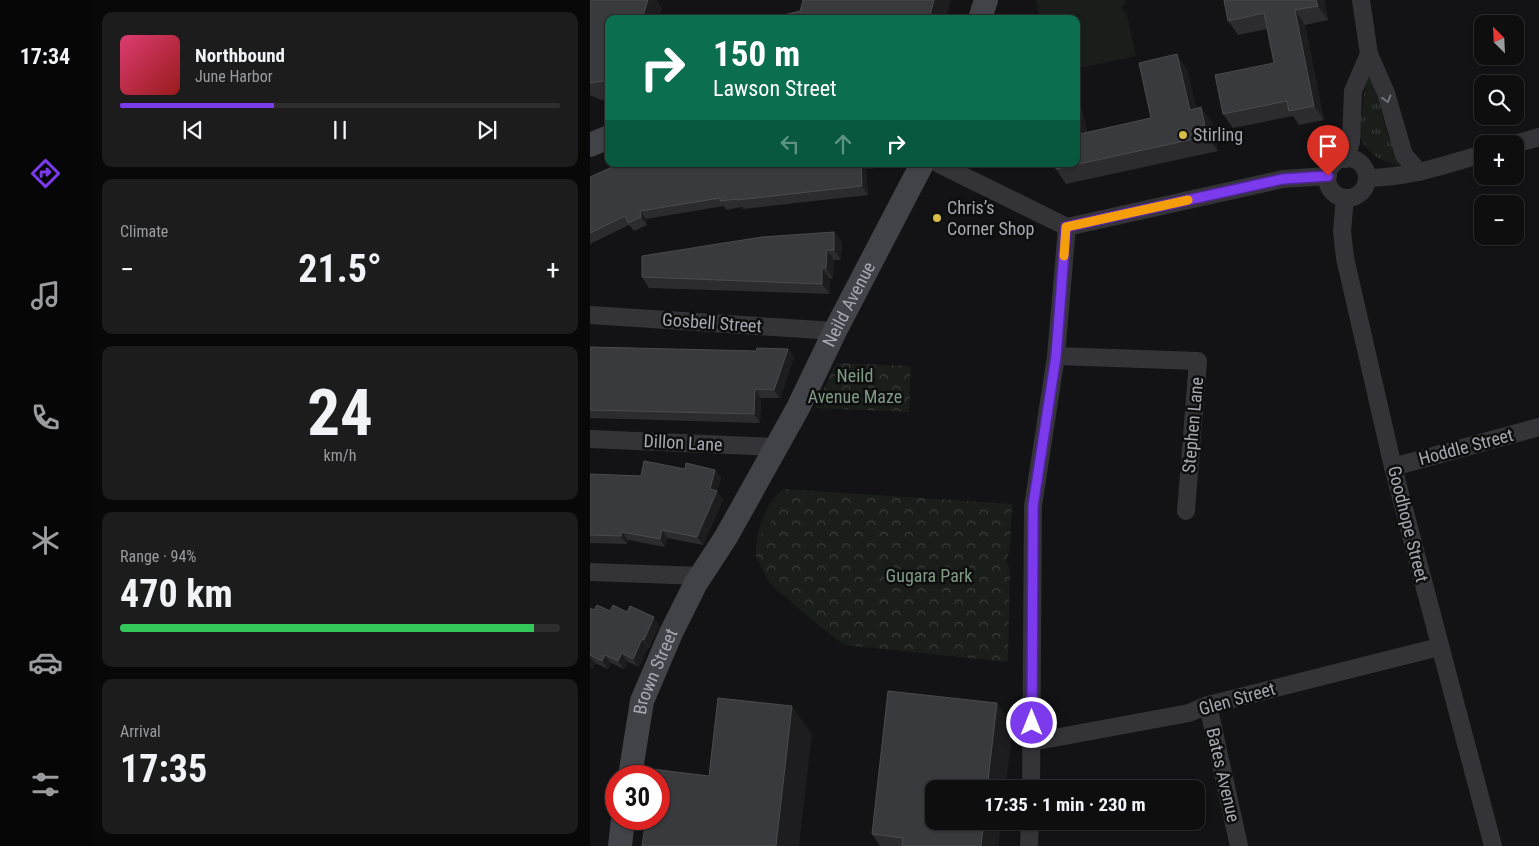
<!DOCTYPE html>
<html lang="en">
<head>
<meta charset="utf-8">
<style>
  :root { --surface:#0e0e0f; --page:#1c1c1d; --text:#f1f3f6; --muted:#9b9c9e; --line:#2e2e2f; --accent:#7c3aed }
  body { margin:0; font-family:"Roboto Condensed",sans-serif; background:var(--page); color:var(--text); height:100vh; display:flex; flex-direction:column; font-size:19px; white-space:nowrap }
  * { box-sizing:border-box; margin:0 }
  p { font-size:16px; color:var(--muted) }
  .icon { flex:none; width:28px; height:28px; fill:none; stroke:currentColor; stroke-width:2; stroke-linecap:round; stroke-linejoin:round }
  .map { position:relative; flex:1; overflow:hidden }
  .details { display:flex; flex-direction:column; gap:12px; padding:12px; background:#080808; width:500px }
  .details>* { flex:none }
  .banner { position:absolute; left:15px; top:15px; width:475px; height:152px; border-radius:10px; box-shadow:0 1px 4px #0004,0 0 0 1px var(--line); background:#0b6e4f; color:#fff; overflow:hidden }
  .needle { width:32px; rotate:336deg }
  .buttons { position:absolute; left:884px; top:15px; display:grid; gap:10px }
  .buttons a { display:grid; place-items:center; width:50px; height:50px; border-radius:10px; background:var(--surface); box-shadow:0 1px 4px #0004,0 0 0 1px var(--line); font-size:25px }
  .speed { position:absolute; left:15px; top:765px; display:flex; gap:10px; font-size:25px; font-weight:700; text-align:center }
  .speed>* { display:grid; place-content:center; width:65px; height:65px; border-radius:50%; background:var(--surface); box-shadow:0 1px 4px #0004,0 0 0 1px var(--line); line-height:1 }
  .speed .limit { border:8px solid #d22; background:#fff; color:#111 }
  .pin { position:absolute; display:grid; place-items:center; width:42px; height:42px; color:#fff; margin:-51px -21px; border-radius:50% 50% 50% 0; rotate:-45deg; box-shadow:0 0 5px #0007 }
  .pin .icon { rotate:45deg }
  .me { position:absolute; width:55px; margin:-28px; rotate:0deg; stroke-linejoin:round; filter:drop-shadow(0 0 4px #0008) }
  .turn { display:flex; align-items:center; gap:18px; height:105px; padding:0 25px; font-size:22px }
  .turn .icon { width:65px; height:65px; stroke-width:2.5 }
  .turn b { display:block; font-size:35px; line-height:42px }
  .lanes { display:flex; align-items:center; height:48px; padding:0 25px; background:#0003; justify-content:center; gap:25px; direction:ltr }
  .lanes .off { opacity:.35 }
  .big { font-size:38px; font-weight:700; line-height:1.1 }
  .details .card { flex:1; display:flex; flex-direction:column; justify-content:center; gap:8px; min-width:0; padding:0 18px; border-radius:10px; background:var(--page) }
  .details .dial { align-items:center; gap:0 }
  .dial b { font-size:65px; line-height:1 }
  .song { display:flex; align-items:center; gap:15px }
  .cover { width:60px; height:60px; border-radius:8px; background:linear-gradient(135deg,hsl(340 70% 55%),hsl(0 70% 35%)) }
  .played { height:5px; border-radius:2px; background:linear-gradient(90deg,var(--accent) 35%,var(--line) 35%) }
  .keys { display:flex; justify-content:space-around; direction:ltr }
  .heat { display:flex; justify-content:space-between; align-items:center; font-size:28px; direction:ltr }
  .charge { height:8px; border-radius:4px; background:linear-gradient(90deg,#34c759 94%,var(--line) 0) }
  .trip { position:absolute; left:335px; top:780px; width:280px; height:50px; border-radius:10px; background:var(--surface); box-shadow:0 1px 4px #0004,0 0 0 1px var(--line); font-weight:700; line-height:50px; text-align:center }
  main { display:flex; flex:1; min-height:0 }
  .menu { display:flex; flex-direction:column; width:90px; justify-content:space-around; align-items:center; background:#060606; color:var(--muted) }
  .menu .icon { width:35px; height:35px }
  .menu .selected { color:var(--accent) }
  .menu b { font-size:22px; color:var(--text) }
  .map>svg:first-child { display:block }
  .grass { fill:url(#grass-tufts) }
  .park { fill:url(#park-crowns) }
  .garden { fill:#191e1b }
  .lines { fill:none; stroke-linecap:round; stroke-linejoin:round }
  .street { stroke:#343438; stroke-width:18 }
  .secondary { stroke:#424348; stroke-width:24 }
  .wall { fill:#2c2c2f }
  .shaded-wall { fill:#1d1c1e }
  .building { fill:#393a3d; stroke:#4a4b4f }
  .oneway { stroke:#73747b }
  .route-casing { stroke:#51269a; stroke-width:12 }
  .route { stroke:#7c3aed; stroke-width:9 }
  .slow { stroke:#f59e0b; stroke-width:9 }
  .poi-dot { fill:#d9bc45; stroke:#0e0e0f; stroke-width:2 }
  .labels { text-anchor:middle; stroke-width:5; stroke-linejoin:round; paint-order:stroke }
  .poi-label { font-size:18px; fill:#a6a8b2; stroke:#0e0e0f; text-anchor:start }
  .street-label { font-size:18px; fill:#a6a8b2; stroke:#0e0e0f }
  .park-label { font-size:18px; fill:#7f9b85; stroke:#0e0e0f }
</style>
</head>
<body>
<main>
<nav class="menu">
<b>17:34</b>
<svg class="icon selected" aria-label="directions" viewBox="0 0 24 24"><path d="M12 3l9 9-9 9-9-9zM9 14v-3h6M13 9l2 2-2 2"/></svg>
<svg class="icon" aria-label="music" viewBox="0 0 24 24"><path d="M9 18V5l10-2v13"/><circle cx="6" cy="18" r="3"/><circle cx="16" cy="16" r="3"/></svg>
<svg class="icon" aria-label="phone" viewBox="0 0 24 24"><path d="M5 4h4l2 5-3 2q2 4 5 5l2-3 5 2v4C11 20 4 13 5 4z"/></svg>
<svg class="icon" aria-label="climate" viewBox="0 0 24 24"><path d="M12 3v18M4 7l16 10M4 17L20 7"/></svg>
<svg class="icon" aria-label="car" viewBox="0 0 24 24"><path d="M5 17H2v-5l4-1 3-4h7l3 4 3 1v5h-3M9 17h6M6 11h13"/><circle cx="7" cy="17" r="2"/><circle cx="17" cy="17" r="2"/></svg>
<svg class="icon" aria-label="filters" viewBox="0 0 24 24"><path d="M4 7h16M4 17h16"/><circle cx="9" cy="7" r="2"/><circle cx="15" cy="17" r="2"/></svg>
</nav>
<section class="details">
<div class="card">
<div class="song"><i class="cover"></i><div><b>Northbound</b><p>June Harbor</p></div></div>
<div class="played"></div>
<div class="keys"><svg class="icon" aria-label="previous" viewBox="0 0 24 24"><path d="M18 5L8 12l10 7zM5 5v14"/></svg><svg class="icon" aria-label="pause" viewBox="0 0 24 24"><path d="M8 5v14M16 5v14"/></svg><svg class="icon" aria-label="next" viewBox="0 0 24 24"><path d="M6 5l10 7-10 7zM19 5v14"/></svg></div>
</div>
<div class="card"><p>Climate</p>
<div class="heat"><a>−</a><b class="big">21.5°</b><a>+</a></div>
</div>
<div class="card dial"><b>24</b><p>km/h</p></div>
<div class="card"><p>Range · 94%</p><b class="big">470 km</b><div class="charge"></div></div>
<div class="card"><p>Arrival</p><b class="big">17:35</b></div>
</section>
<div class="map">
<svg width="949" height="846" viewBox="0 0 949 846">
  <defs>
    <pattern id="grass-tufts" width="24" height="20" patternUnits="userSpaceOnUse" patternTransform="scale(1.25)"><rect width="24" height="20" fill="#191e1b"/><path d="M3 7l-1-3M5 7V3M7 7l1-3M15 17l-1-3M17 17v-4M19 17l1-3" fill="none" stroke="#373c3a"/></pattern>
    <pattern id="park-crowns" width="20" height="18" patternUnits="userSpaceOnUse" patternTransform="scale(1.25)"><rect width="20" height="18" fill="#191e1b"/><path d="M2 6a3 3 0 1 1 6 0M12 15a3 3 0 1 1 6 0" fill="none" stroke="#373c3a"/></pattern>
  </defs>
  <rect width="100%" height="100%" fill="#131214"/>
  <path class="grass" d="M 780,71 L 799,138 L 811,163 L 807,165 C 788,159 777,154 769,135 L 777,72 Z"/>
  <g class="park">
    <polygon points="246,363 321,366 319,412 225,408"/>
    <polygon points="194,489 422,504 420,550 416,561 420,569 418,662 254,645 227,624 179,583 166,556 166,543 188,511"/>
  </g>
  <g class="garden">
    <polygon points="446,0 535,0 536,5 532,6 533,12 536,11 546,56 486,69 486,19 450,19"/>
    <path d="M 194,489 L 188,511 L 166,543 C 168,527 179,497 194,489 Z"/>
  </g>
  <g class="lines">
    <g class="street">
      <polyline points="771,0 779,54 796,93 814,155 829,172"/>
      <polyline points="925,144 949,137"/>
      <circle cx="757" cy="178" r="20"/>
      <polyline points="755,159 761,142 763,91 779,54"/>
      <polyline points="349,164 477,227 693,179 738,176"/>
      <path d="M 777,178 C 819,177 853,166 892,154"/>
      <polyline points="755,198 752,231 755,258 803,467 903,846"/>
      <polyline points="0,315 245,331"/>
      <polyline points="466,356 608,361 596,511"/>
      <polyline points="0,439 185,447"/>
      <polyline points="803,467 949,427"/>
      <polyline points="0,572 111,576"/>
      <polyline points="618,705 649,846"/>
      <polyline points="442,742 599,713 618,705 849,647"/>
      <polyline points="441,789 443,506 466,356 477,227"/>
      <polyline points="439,846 440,821"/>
    </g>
    <g class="secondary">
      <polyline points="390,19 396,0"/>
      <polyline points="0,145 19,137"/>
      <path id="s1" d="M 40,776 L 52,701 L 81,633 L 106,583 L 136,537 L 208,408 L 245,331 L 332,164"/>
      <polyline points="30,846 33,819"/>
    </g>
  </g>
  <g class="wall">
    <polygon points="0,0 66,0 72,9 19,19 19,99 11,100 0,95"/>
    <polygon points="734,0 738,20 715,25 734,120 709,125 703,116 643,128 633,114 684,63 677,29 648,35 638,21"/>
    <polygon points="597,69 606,108 622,122 628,151 476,184 466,169 489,99 497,132 561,118"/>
    <polygon points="29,164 299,164 297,167 276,169 278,195 153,209 152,207 136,210 134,206 56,219 57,225 44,231 39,225 0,244 0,177"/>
    <polygon points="252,242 251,260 244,260 243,278 240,279 240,294 59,288 52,277"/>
    <polygon points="0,347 166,351 198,349 204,357 190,398 171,398 170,423 0,418"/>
    <polygon points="95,469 125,470 131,478 127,492 133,500 113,545 77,538 75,547 38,540 37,544 0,543 0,474 51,476"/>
    <polygon points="0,608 4,610 20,611 69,626 59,648 58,648 49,667 38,662 34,669 21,663 18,669 5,663 2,669 0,668"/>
    <polygon points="423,725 415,789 344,789 344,821 411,821 408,846 290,846 282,834"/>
  </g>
  <g class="shaded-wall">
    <polygon points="56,0 66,0 72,9 69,19 52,19"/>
    <polygon points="344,0 361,0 356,19 339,19"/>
    <polygon points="726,0 734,0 738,20 728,6"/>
    <polygon points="705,10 715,25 734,120 724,106"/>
    <polygon points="587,54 597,69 610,124 600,110"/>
    <polygon points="486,94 489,99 500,148 490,134 486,116"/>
    <polygon points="611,107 622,122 628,151 617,136"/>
    <polygon points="271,164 273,164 276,169 278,195 272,186"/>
    <polygon points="50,211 56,219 57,225 51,217"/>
    <polygon points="244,232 252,242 251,260 244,250"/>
    <polygon points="237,250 244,260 243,278 236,268"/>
    <polygon points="232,268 240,279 240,294 232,284"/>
    <polygon points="198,349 204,357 190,398 184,390"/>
    <polygon points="165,389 171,398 170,423 164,414"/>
    <polygon points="125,470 131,478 127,492 133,500 113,545 107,537"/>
    <polygon points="72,530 77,538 75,547 70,539"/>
    <polygon points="32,532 38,540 37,544 31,536"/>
    <polygon points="64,617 69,626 59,648 54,640"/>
    <polygon points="52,639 58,648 49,667 43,659"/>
    <polygon points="32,653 38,662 34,669 28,661"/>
    <polygon points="15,655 21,663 18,669 12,661"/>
    <polygon points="0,656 5,663 2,669 0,667"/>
    <polygon points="407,703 423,725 415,789 397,789"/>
    <polygon points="202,706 222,734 209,846 186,846"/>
    <polygon points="394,821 411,821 408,846 391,846"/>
  </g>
  <g class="building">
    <polygon points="0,0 58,0 52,19 19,19 19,80 0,83"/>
    <polygon points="213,0 344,0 339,19 156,19 184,15 190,16 210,11"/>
    <polygon points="634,0 726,0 728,6 705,10 724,106 699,111 697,101 633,114 625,75 684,63 674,13 638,21"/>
    <polygon points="587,54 600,110 611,107 617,136 466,169 465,164 486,164 486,116 490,134 561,118 549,63"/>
    <polygon points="29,164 271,164 272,186 147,200 147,199 130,201 130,198 50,211 51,217 38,223 35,216 0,233 0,177"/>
    <polygon points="244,232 244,250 237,250 236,268 232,268 232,284 52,277 52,256 172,237"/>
    <polygon points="0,347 166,351 167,348 198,349 184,390 165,389 164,414 0,410"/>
    <polygon points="54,461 95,469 96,463 125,470 120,489 127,491 107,537 72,530 70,539 32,532 31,536 0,535 0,474 51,476"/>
    <polygon points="7,605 20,611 23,605 37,612 40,606 64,617 54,640 52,639 43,659 32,653 28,661 15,655 12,661 0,655 0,608 4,610"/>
    <polygon points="298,691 407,703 397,789 344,789 344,821 394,821 391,846 312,846 313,838 282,834"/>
    <polygon points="128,698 202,706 186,846 52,846 56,819 69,819 69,776 61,776 62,769 119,776"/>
  </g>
  <defs><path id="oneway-chevron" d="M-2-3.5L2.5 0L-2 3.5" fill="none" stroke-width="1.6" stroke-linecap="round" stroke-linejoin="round" transform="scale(1.25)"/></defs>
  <use class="oneway" href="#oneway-chevron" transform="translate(797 99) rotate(73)"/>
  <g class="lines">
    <defs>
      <polyline id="route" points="442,723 443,506 466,356 476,227 693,179 738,176"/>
    </defs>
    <use href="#route" class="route-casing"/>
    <use href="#route" class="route"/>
    <polyline class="slow" points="474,256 476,227 598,200"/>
  </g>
  <g class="poi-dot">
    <circle cx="593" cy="135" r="5"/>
    <circle cx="347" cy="218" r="5"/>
  </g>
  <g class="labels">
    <g class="poi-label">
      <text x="603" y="141">Stirling</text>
      <text x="357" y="214">Chris’s<tspan x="357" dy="21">Corner Shop</tspan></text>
    </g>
    <g class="street-label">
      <text dy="6" stroke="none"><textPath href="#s1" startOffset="524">Neild Avenue</textPath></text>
      <text transform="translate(122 323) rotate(4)" y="6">Gosbell Street</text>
      <text transform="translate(603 425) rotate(-85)" y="6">Stephen Lane</text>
      <text transform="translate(93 443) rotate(3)" y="6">Dillon Lane</text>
      <text transform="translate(876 447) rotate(-15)" y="6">Hoddle Street</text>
      <text transform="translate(818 524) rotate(76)" y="6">Goodhope Street</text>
      <text dy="6" stroke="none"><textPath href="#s1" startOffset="108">Brown Street</textPath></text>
      <text transform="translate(647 699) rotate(-16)" y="6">Glen Street</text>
      <text transform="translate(633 775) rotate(77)" y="6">Bates Avenue</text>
    </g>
    <g class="park-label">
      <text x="265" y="382">Neild<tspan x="265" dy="21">Avenue Maze</tspan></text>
      <text x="339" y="582">Gugara Park</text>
    </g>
  </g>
</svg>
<div class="buttons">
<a><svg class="needle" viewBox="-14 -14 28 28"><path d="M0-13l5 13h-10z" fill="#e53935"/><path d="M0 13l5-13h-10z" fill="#9b9c9e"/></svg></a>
<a><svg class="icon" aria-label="search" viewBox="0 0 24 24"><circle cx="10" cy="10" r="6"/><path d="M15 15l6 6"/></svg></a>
<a>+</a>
<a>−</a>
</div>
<div class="speed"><div class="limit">30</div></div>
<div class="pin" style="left:738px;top:176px;background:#d93025"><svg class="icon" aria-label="arrive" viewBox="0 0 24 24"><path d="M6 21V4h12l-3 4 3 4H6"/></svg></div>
<svg class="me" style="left:442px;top:723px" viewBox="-20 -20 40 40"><circle r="17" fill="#7c3aed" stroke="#fff" stroke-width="3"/><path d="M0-11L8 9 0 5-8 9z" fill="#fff"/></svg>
<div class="trip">17:35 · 1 min · 230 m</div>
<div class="banner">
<div class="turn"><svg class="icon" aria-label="right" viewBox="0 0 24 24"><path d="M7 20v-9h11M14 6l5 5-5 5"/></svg><div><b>150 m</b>Lawson Street</div></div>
<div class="lanes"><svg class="icon off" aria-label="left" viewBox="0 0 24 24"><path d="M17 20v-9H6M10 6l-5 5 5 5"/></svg><svg class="icon off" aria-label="ahead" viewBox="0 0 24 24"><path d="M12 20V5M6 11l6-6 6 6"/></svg><svg class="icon" aria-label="right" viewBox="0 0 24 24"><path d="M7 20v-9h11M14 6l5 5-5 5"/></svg></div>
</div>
</div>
</main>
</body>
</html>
